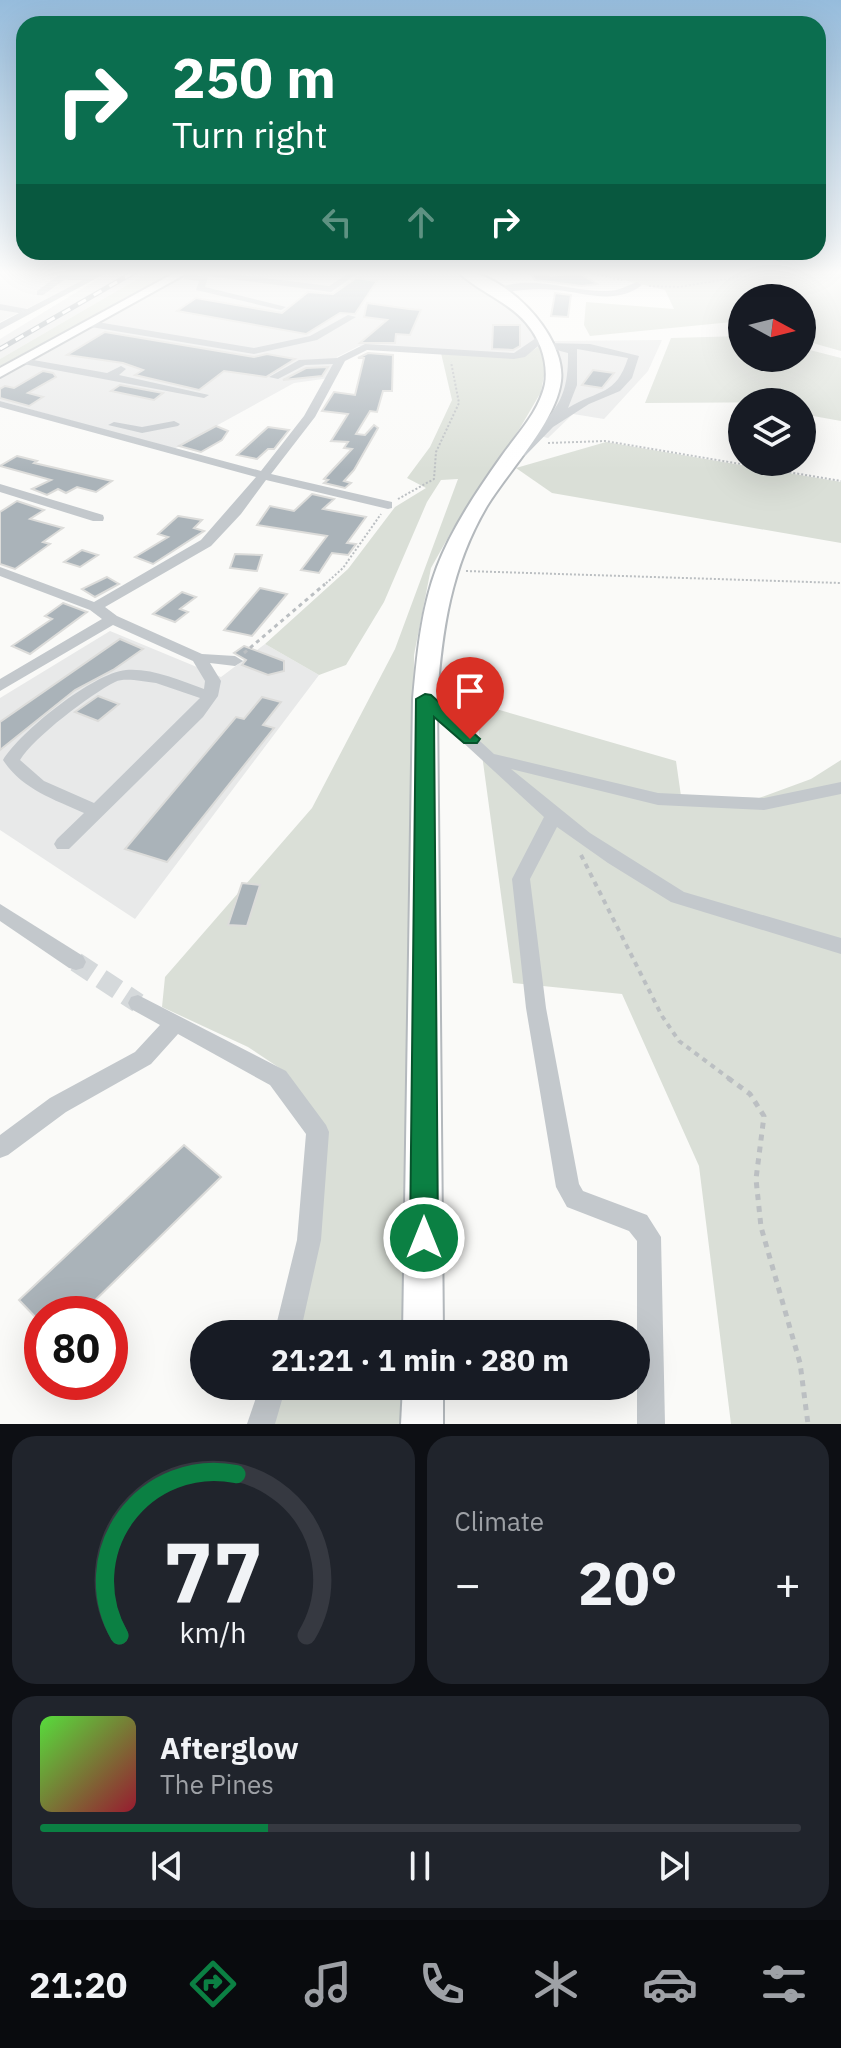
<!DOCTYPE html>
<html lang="en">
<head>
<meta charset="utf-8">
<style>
  :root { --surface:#171b24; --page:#20242c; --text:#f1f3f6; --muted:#9ea1a6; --line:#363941; --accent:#0b8043 }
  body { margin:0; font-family:"IBM Plex Sans",sans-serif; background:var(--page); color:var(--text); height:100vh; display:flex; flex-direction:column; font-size:30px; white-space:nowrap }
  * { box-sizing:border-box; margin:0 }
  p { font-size:26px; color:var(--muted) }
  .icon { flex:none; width:44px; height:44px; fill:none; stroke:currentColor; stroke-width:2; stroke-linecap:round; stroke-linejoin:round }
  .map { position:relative; height:1424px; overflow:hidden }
  .side { display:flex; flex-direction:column; gap:12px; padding:12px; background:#0d0f14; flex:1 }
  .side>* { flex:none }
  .top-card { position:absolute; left:16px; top:16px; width:810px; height:244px; border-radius:24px; box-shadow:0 8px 32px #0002; background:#0b6e4f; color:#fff; overflow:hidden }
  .needle { width:52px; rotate:97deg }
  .buttons { position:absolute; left:728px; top:284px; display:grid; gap:16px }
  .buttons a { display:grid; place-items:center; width:88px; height:88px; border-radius:50%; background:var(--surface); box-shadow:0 8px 32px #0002; font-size:40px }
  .speed { position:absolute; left:24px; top:1296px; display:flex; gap:16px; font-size:40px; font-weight:700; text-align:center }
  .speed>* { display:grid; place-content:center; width:104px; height:104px; border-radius:50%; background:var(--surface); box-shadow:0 8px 32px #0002; line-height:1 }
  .speed .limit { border:12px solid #d22; background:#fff; color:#111 }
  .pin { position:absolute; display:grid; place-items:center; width:68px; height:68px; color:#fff; margin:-82px -34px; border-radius:50% 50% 50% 0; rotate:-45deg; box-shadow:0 0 8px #0007 }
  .pin .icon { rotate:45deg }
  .me { position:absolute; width:88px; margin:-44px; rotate:0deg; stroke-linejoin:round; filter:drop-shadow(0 0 6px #0008) }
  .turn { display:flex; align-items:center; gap:28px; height:168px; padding:0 24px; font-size:36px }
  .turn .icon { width:104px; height:104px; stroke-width:2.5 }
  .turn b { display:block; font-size:56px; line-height:68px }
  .lanes { display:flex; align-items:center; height:76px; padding:0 24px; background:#0003; justify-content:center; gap:40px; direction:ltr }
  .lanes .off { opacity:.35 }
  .big { font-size:60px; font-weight:800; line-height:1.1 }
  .side .card { flex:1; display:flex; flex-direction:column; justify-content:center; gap:12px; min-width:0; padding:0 28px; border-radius:24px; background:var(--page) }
  .side .dial { align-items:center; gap:0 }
  .dial svg { height:208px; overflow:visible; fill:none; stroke:var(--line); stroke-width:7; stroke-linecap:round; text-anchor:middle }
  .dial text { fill:var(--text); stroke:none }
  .song { display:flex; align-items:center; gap:24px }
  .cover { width:96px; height:96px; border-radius:12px; background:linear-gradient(135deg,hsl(110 70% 55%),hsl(350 70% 35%)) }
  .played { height:8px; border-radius:4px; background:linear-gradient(90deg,var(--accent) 30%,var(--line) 30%) }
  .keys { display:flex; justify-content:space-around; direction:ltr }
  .heat { display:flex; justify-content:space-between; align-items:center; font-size:44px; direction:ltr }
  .side .tiles { flex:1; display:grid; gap:12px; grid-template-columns:1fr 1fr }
  .card:last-child { grid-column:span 2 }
  .trip { position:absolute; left:190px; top:1320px; width:460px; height:80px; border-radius:40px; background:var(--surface); box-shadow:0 8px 32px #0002; font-weight:800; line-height:80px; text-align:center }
  .dock { display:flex; height:128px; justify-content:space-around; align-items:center; background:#090b0e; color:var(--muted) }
  .dock .icon { width:56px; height:56px }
  .dock .active { color:var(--accent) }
  .dock b { font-size:36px; color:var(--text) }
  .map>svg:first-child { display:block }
  .built { fill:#e8e9e9 }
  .green { fill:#dadfd7 }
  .building { fill:#aab3b9; stroke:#dcdcda; stroke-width:2 }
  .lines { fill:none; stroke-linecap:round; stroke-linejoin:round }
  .minor-tunnel { stroke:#d5d9db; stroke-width:20; stroke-dasharray:20 10; stroke-linecap:butt }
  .major-casing { stroke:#b5babe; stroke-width:4 }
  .highway-casing { stroke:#b4b9bd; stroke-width:4 }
  .path-far3 { stroke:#bbbfc2; stroke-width:2; stroke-dasharray:2 2; stroke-linecap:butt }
  .path-far2 { stroke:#bbbfc2; stroke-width:3; stroke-dasharray:4 4; stroke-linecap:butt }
  .path-far1 { stroke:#bbbfc2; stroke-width:4; stroke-dasharray:5 5; stroke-linecap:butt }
  .path { stroke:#bbbfc2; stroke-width:5; stroke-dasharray:6 6; stroke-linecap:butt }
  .minor { fill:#c3c8cc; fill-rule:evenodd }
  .major { fill:#fff; fill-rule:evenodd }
  .highway { fill:#fff; fill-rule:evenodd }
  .rail-casing { stroke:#a2aab0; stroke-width:5 }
  .rail { stroke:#fff; stroke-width:3; stroke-dasharray:9; stroke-linecap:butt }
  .route { fill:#0b8043; stroke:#07532c; stroke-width:2 }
</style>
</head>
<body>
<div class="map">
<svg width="841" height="1424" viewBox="0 0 841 1424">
  <rect width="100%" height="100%" fill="#fafaf8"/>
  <g class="built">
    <polygon points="0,271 102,271 0,322"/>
    <polygon points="111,271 151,271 0,359 0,339"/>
    <polygon points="193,271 455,271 498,296 520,316 537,339 513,355 359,346 337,357 330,378 294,383 174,449 0,401 0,379"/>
    <polygon points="662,340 648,371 604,419 573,414 548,438 532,434 558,382 553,341"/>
    <polygon points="110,631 221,677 265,644 319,675 135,919 0,830 0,698"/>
  </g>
  <g class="green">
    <polygon points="151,271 177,271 0,366 0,359"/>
    <polygon points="586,271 841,271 841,351 802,340 802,298 742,298 742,321 590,336 584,325 586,302 674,309 665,290"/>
    <polygon points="742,336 742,358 802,358 802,348 841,358 841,421 802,414 802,402 645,403 671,338"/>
    <polygon points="541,345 547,359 541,392 520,428 454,527 431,568 414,655 410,1334 296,1334 326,1133 287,1073 248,1047 162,1007 165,977 312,808 395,649 458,479 441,480 427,502 384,602 346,665 319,675 265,644 348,569 395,507 426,488 407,478 430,447 452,400 441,353 526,355"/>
    <polygon points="606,442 841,482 841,543 552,493 516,468"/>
    <polygon points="475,703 676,761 681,796 759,798 811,779 841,760 841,1424 731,1424 699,1166 622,994 513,983"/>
    <polygon points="282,1386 409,1386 408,1424 271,1424"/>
  </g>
  <g class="building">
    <polygon points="547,272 551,276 579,273 597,284 582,286 535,280 531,274"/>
    <polygon points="356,278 377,281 355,314 340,313 306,334 177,311 196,298 282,313 308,292 333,294"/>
    <polygon points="555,293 571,295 568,317 551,316"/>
    <polygon points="367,303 409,309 421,310 410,335 396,334 395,343 360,343 387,320 364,317"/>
    <polygon points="493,325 520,325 520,346 513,350 492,349"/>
    <polygon points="105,332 254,357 267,354 295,359 266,377 224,371 199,390 135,375 143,370 123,363 67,355"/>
    <polygon points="368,353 393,355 392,391 383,391 377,412 370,411 356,434 365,435 374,425 378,428 354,470 344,481 351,483 345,488 324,483 328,480 324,479 352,449 344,448 348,442 331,441 348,414 322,411 334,392 355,395 364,358 358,358"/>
    <polygon points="328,367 322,376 283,380 306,368"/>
    <polygon points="593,370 614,373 602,388 582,385"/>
    <polygon points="43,371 53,373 56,377 28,393 43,397 29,406 0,398 0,389 5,386 14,388"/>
    <polygon points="120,385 163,393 154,400 111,391"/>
    <polygon points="216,426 228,431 222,440 201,452 179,446"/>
    <polygon points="268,427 289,430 274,449 268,449 257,459 237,455"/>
    <polygon points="17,456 37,461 34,463 112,481 96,492 77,487 66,493 58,489 47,495 32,489 51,480 0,466"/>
    <polygon points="312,494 334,499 323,509 366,517 347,543 356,544 348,555 332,553 319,573 301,570 327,536 257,525 270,506 294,511"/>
    <polygon points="17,501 44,510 30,519 63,528 43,542 50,544 15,569 0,564 0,512"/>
    <polygon points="178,516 202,520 194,528 204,531 153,564 135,557 168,537 158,534"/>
    <polygon points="82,550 98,555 80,567 64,562"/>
    <polygon points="235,554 262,555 257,571 230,568"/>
    <polygon points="107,577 119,584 95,597 82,589"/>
    <polygon points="260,588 287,594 252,636 224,630"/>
    <polygon points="182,592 196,597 180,609 188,612 175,622 153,614"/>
    <polygon points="63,603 87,612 30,654 12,646 52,619 45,616"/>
    <polygon points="120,639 143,649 113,670 75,690 0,750 0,722"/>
    <polygon points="244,646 284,661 284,671 268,675 242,665 246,660 234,653"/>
    <polygon points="98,696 119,704 98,721 75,712"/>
    <polygon points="262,697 281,702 263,725 274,728 167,862 125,849 236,717 244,719"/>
    <polygon points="242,883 260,885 247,926 228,925"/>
    <polygon points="184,1145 221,1177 81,1314 42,1314 42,1324 19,1300"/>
  </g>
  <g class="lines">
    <polyline class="minor-tunnel" points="76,962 138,1003"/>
    <defs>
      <polygon id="major" points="178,271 191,271 0,377 0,368"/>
      <g id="highway">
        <path d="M 457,271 C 501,268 567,335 561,381 C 556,422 509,470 487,506 C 451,567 442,629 437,699 L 443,1334 L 403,1334 L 413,699 C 417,655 421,609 437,567 C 452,528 477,491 501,457 C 517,434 539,412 545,384 C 547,372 545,359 541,348 C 524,304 486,299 457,271 Z"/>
        <polygon points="403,1386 443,1386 443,1424 401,1424"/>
      </g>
    </defs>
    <use href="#major" class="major-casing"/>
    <use href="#highway" class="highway-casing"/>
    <g class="path-far3">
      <polyline points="582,271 622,280"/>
      <polyline points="649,286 679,287 775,271"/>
      <polyline points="548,443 605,441 841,481"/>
      <polyline points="398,499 434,479 436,452 459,403 451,362"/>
      <polyline points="466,571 841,583"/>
      <polyline points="323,586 343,568 381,514"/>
    </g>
    <polyline class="path-far2" points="244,653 325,584"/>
    <polyline class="path-far1" points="581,855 662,1016 679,1041 731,1080"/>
    <polyline class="path" points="728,1078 750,1094 764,1116 756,1179 761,1227 800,1363 808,1424"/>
    <g class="minor">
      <polygon points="100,271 110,271 0,330 0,323 19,313 0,310 0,304 27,309 83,280 64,280 43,295 37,295 37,291 59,275 93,274"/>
      <polygon points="187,271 208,271 329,286 352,271 361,271 331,292 191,274"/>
      <polygon points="187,274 208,277 205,287 286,307 281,310 196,290 199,281 184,279 184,275"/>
      <path d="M 637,282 L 642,285 C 615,306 584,292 555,290 C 535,288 516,290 497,294 L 492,291 C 527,272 570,292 607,291 C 618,291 627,286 637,282 Z"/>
      <polygon points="348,315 356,317 317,340 254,354 91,327 86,324 91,321 254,348 310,336"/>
      <path d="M 539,336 L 548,338 L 525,357 L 514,359 L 367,350 L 345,361 L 315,417 L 271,474 L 392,502 L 392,508 L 388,509 L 266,480 L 241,514 L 211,546 L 105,607 L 117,616 L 202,654 L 235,656 L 243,661 L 235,666 L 210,663 L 221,681 L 218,696 L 203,717 L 69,849 L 57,849 L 54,844 L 57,839 L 84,813 C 53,799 22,789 3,760 C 20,732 93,673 126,670 C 152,668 179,680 204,689 L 205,681 L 193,661 L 113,625 L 0,691 L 0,679 L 102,619 L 90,610 L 0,576 L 0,567 L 94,602 L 201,540 L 256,477 L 0,407 L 0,401 L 261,471 L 304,416 L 333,364 L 305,365 L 278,379 L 269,377 L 299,360 L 337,358 L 365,344 L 514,353 ZM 134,680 L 156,683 L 200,698 L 94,803 L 44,781 L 20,760 C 34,737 91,694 115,682 C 121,679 128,680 134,680 Z"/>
      <path d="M 545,343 L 590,344 L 639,356 L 632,378 L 620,391 L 589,404 L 553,427 L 526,455 L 522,456 L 516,452 C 548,414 569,409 568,353 L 545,347 ZM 577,349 L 628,358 C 616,396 599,389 568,408 L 577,385 Z"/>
      <polygon points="22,358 107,373 121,366 126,369 119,375 209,395 204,398 18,363 17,361"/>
      <polygon points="174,421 180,424 178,426 142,433 108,425 114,422 142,427"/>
      <polygon points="0,484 103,515 104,518 103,521 93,521 0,492"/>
      <polygon points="425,694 431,696 494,754 658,793 764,798 841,782 841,794 764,810 658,805 511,769 590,833 684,892 841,938 841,954 671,902 608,863 557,827 530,879 546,1008 579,1184 583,1191 647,1215 661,1237 665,1424 637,1424 637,1241 629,1231 567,1207 556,1187 526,1008 512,879 544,817 419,702 417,699 419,696"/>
      <polygon points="0,904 83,956 86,962 83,968 76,970 69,968 0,921"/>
      <polygon points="138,995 286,1071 326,1125 329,1132 321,1240 300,1334 274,1334 297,1240 306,1134 270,1085 178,1034 151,1064 66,1112 8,1155 0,1158 0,1135 50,1098 135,1052 160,1025 131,1009 128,1003 131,997"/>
      <polygon points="260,1386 286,1386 275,1424 247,1424"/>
    </g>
    <use href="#major" class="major"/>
    <use href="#highway" class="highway"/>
    <defs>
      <polyline id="rail" points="0,349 136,271"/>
    </defs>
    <use href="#rail" class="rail-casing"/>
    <use href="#rail" class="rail"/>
  </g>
  <linearGradient id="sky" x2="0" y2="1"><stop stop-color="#96bcdc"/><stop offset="0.58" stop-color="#fdfdfc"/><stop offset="1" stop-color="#fdfdfc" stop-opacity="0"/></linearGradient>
  <rect width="841" height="470" fill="url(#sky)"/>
  <polygon class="route" points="425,694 431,695 480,739 477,743 464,743 434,717 438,1238 433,1248 424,1251 414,1248 410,1238 416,699"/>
</svg>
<div class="buttons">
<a><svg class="needle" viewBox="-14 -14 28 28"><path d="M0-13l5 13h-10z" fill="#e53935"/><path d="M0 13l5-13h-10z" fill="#9ea1a6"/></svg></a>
<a><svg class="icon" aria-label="layers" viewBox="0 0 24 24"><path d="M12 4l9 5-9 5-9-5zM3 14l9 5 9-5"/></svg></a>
</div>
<div class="speed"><div class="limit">80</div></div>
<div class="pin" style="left:470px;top:739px;background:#d93025"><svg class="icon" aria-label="arrive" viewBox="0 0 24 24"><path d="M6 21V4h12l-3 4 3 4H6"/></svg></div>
<svg class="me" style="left:424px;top:1238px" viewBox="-20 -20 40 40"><circle r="17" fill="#0b8043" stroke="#fff" stroke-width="3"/><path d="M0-11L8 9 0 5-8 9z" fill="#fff"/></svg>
<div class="trip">21:21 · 1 min · 280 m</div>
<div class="top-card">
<div class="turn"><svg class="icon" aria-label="right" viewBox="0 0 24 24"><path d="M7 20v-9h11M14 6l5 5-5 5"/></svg><div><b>250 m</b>Turn right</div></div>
<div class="lanes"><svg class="icon off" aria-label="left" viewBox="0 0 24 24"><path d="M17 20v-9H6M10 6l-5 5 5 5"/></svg><svg class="icon off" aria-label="ahead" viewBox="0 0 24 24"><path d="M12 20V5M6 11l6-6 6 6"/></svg><svg class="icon" aria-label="right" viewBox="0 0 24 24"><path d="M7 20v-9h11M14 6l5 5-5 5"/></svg></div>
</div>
</div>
<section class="side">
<div class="tiles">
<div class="card dial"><svg viewBox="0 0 100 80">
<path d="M14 69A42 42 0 1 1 86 69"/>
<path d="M14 69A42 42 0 0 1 59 7" stroke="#0b8043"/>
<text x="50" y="56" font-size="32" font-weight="700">77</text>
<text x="50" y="72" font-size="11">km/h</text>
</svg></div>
<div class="card"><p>Climate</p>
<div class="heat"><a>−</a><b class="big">20°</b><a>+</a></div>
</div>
<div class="card">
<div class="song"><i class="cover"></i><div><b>Afterglow</b><p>The Pines</p></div></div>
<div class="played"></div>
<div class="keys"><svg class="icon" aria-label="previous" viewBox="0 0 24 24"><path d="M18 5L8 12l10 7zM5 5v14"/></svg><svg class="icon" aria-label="pause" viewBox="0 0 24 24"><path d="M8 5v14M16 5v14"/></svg><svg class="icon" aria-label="next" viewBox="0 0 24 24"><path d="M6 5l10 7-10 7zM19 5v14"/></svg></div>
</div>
</div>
</section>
<nav class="dock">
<b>21:20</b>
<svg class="icon active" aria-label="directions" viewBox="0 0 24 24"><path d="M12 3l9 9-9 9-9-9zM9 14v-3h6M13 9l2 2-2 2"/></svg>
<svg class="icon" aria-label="music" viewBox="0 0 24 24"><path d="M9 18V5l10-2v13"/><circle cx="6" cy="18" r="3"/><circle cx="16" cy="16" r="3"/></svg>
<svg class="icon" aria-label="phone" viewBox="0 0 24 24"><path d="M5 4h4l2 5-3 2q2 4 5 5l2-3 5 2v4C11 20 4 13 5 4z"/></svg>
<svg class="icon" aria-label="climate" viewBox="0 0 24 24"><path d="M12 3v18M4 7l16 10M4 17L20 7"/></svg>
<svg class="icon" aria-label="car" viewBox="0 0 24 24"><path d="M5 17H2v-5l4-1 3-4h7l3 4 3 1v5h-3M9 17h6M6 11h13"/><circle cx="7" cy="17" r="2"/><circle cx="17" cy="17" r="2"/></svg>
<svg class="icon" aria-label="filters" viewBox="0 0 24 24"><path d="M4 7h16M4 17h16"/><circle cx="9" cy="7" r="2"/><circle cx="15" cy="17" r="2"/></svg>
</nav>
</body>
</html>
